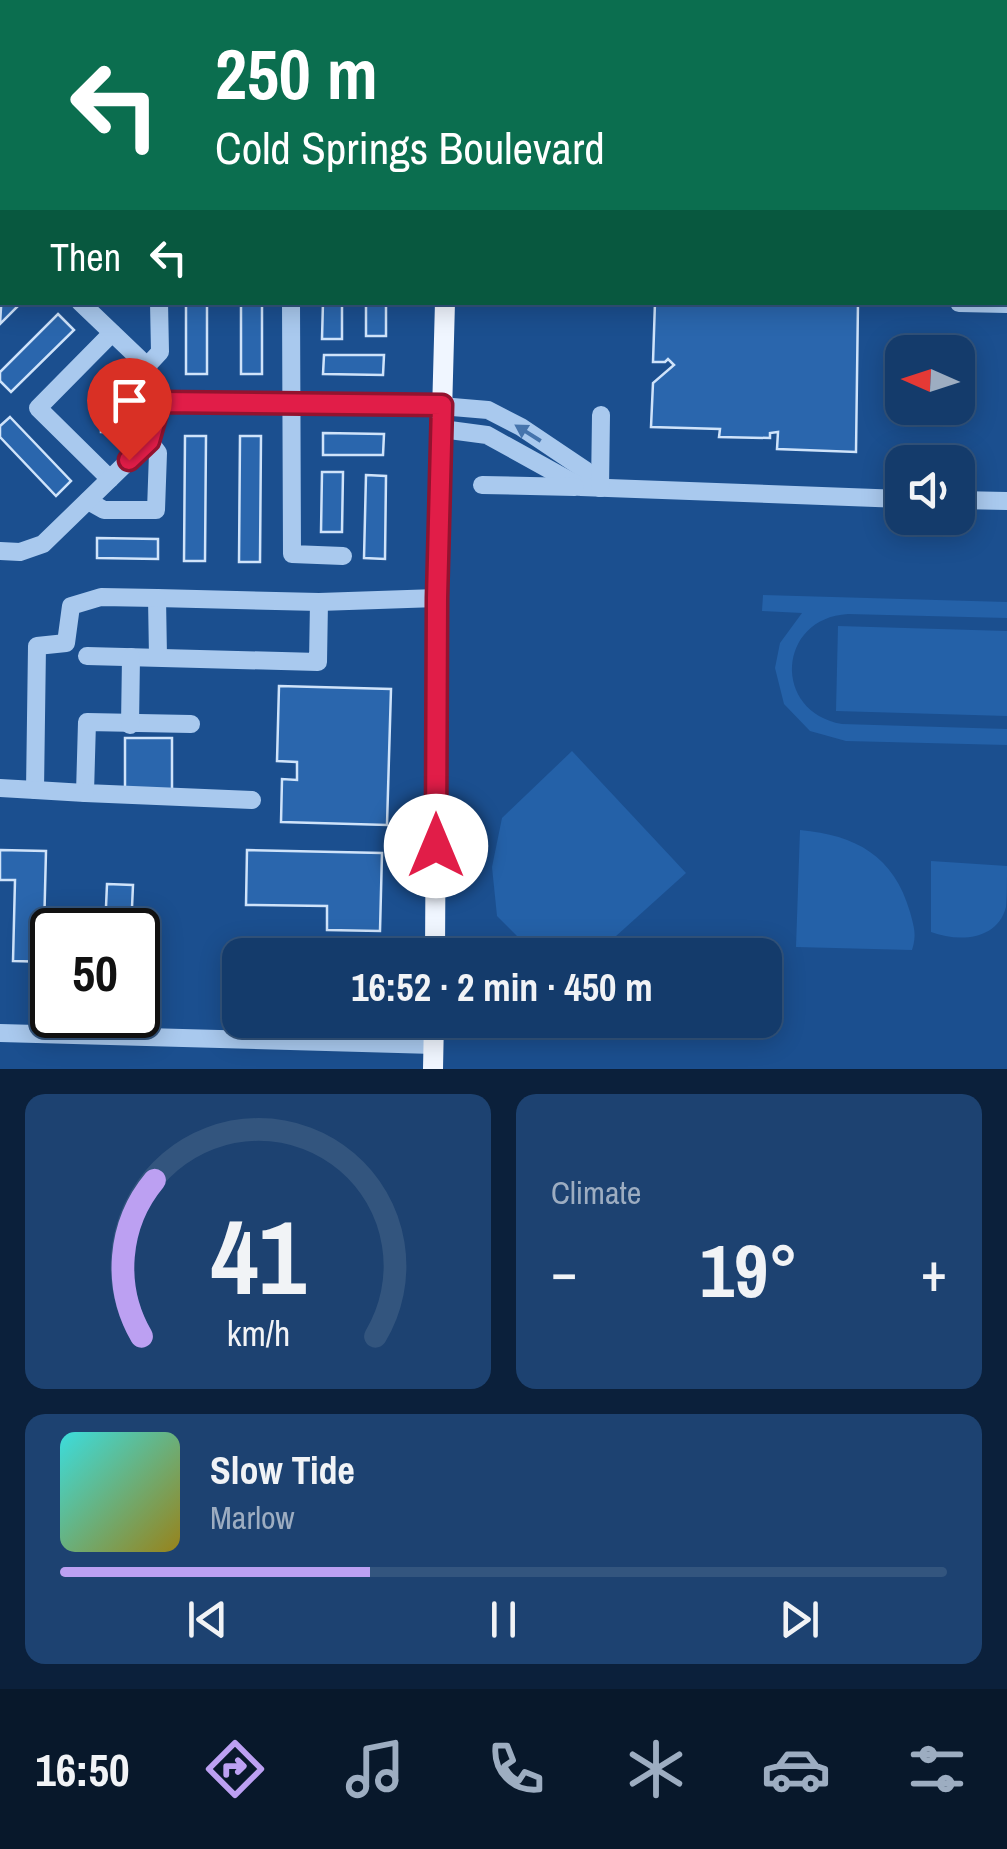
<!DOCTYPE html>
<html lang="en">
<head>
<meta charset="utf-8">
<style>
  :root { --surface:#143b6b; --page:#1d4271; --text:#f1f3f6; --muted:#9dadc1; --line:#33557e; --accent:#bca0f2 }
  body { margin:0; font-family:"Archivo Narrow",sans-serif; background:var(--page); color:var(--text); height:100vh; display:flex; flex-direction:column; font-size:38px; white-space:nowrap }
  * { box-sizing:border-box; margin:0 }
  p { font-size:32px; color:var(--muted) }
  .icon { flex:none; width:55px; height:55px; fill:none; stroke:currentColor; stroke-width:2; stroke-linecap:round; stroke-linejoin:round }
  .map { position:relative; height:1069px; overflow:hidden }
  .side { display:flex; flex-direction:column; gap:25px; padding:25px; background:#0b203b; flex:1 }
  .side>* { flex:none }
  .guide { position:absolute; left:0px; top:0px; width:1008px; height:305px; box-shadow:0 5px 25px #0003,0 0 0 2px var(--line); background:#0b6e4f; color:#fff; overflow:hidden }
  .needle { width:65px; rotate:273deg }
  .buttons { position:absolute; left:885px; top:335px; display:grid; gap:20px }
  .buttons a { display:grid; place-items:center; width:90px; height:90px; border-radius:20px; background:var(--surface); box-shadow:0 5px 25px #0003,0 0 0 2px var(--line); font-size:50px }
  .speed { position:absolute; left:30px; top:908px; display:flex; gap:20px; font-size:50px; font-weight:700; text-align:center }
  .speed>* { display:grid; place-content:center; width:130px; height:130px; border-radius:50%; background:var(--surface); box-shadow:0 5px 25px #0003,0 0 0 2px var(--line); line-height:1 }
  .speed .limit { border:5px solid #111; border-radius:15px; background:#fff; color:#111 }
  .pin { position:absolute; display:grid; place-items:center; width:85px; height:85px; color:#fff; margin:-102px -42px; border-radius:50% 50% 50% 0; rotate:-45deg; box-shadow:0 0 10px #0007 }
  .pin .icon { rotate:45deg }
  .me { position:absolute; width:110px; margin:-55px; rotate:0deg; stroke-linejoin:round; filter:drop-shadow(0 0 8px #0008) }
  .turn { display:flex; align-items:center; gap:35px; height:210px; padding:0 50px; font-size:45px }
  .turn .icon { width:130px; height:130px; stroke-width:2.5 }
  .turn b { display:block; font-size:70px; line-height:85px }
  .then { display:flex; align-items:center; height:95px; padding:0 50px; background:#0003; gap:20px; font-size:38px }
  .big { font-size:75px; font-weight:800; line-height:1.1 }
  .side .card { flex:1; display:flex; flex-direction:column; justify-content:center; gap:15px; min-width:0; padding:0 35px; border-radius:20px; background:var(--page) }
  .side .dial { align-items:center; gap:0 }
  .dial svg { height:260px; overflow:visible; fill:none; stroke:var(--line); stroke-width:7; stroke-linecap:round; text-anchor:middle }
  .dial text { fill:var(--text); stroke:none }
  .song { display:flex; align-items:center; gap:30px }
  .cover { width:120px; height:120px; border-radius:15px; background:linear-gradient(135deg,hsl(180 70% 55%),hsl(50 70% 35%)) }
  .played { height:10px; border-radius:5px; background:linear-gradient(90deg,var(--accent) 35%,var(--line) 35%) }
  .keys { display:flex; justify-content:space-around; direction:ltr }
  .heat { display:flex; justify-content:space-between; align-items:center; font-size:55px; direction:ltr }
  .side .tiles { flex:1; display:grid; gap:25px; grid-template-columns:1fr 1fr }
  .card:last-child { grid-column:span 2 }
  .trip { position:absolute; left:222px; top:938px; width:560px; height:100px; border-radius:20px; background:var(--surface); box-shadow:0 5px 25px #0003,0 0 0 2px var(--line); font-weight:800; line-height:100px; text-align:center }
  .tab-bar { display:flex; height:160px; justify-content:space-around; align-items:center; background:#08182b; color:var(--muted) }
  .tab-bar .icon { width:70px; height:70px }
  .tab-bar .active { color:var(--accent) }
  .tab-bar b { font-size:45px; color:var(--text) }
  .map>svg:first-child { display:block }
  .green { fill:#2461a8 }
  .building { fill:#2a66ad; stroke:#cfe3fa; stroke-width:2.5 }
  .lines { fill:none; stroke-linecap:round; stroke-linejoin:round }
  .minor { stroke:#a9c9ee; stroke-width:18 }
  .major { stroke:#f0f6ff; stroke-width:20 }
  .oneway { fill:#4674ac }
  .route-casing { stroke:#92132f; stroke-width:25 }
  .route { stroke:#e11d48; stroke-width:18 }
</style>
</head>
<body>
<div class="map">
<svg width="1007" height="1069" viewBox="0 0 1007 1069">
  <rect width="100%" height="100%" fill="#1b4f8f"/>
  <g class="green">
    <path d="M 763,595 L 1007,602 L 1007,618 L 848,614 C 777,618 772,712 842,724 L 1007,729 L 1007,745 L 846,741 L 810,731 L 784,704 L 775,668 L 780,643 L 802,613 L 762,611 Z"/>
    <polygon points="838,626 1007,631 1007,716 836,711"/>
    <polygon points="572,751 686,873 595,955 536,955 497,916 492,867 502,818"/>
    <path d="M 800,830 C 856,835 894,856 910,912 C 914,927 917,935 912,950 L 796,947 Z"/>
    <path d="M 931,861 L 1007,866 C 1007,879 1007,894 1006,907 C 997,941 958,942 931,932 Z"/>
  </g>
  <g class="building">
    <rect x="243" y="0" width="123" height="2"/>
    <polygon points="2,292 2,302 22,302 0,324"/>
    <rect x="186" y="302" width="21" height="72"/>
    <rect x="241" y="302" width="21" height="72"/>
    <polygon points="323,302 342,302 342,339 322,339"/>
    <rect x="366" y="302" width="20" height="34"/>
    <polygon points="655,302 858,302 856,452 777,449 778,432 770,433 770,438 719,437 720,429 651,427 653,383 674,365 668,359 665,362 653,362"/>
    <polygon points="58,314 74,330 11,392 0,381 0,372"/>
    <polygon points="324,355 384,355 383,375 323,374"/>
    <polygon points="101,378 121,378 121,390 126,390 126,419 121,419 121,432 101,432"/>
    <polygon points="10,417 71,481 56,496 0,437 0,426"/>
    <polygon points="323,433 384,434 383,455 323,455"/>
    <polygon points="185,436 206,436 205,561 184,561"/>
    <polygon points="240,436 261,436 260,562 239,562"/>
    <polygon points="322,472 343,472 342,532 321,532"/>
    <polygon points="366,475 386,476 385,559 364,558"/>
    <polygon points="97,538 158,539 158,559 97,558"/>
    <polygon points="279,686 391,689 387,825 281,822 282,779 297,780 297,762 277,761"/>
    <rect x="125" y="738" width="47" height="53"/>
    <polygon points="0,850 46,851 44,931 52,931 52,962 13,961 15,880 0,880"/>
    <polygon points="247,850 382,853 380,931 327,930 327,906 246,905"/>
    <polygon points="107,884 133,885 131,930 105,930"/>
    <polygon points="138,938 160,939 159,965 138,965"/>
  </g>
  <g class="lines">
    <g class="minor">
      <polyline points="907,2 907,0"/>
      <polyline points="1005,92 1007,93"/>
      <polyline points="0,95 2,95"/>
      <polyline points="0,253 2,253"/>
      <polyline points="291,302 292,554 343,556"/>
      <polyline points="959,303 1007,304"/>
      <polyline points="147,366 160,352 159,302"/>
      <polyline points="159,402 417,404 488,410 521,427 585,470 600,488"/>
      <polyline points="442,429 487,435 581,487 902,499"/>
      <polyline points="110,479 38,408 112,333"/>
      <polyline points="482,485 575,487"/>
      <polyline points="600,488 601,415"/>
      <polyline points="958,500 1007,501"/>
      <polyline points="88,501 104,510 156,510 158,453 149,441"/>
      <polyline points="0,551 20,552 43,544 149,441 159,402 147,366 80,302"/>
      <polyline points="87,656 318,662 319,602"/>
      <polyline points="158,657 157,598 319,602 437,598"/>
      <polyline points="191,724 87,722 85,793 252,800"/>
      <polyline points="130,725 131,657"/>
      <polyline points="0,788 35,790 37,646 66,643 71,606 101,597 157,598"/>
      <polyline points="35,790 85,793"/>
      <polyline points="0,1033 434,1045"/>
    </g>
    <g class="major">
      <polyline points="449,2 449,0"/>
      <polyline points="435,955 437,598 445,302"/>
      <polyline points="433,1069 434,1020"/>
    </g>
  </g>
  <defs><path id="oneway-solid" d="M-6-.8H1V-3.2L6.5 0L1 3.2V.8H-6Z" transform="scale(2.5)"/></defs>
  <use class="oneway" href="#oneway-solid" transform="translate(528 433) rotate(-148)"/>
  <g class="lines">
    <defs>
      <polyline id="route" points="129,460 149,441 160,402 442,405 437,598 436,846"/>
    </defs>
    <use href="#route" class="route-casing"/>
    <use href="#route" class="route"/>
  </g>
</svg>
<div class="buttons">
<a><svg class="needle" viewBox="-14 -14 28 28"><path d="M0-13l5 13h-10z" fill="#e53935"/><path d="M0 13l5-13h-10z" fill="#9dadc1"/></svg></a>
<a><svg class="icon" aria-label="sound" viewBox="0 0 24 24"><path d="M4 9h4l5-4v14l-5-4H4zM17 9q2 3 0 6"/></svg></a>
</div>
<div class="speed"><div class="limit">50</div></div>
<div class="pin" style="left:129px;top:460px;background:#d93025"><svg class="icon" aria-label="arrive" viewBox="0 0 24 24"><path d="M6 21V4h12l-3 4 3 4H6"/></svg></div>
<svg class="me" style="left:436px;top:846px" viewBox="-20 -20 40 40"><circle r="19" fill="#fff"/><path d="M0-13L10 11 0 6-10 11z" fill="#e11d48"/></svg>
<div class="trip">16:52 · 2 min · 450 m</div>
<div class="guide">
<div class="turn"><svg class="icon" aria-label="left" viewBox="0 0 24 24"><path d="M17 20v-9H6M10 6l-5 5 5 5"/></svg><div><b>250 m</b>Cold Springs Boulevard</div></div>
<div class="then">Then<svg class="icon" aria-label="left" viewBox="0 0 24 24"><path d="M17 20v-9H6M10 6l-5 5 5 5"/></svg></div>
</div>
</div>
<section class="side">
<div class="tiles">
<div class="card dial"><svg viewBox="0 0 100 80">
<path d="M14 69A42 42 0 1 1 86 69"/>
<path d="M14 69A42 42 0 0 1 18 21" stroke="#bca0f2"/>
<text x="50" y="56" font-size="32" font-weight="700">41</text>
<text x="50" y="72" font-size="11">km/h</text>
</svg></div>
<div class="card"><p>Climate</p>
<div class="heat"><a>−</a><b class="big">19°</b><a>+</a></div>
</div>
<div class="card">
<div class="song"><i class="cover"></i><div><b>Slow Tide</b><p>Marlow</p></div></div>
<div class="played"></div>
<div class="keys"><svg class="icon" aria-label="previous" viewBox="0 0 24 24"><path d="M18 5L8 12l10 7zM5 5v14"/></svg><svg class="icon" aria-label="pause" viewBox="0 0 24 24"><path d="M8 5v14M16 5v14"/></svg><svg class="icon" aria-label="next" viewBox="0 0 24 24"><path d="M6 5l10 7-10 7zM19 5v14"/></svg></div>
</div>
</div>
</section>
<nav class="tab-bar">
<b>16:50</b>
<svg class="icon active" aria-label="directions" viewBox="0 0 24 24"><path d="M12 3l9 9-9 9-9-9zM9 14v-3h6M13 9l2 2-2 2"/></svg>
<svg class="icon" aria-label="music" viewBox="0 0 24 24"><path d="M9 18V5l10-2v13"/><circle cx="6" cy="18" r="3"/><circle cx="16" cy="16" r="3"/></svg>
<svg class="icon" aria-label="phone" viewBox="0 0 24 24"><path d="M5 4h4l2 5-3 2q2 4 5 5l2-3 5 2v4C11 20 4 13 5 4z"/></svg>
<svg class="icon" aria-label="climate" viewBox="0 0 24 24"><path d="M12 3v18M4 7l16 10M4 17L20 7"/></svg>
<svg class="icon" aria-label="car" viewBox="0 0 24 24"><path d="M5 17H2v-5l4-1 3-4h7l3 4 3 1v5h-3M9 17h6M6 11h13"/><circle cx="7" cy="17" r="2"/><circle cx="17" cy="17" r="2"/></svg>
<svg class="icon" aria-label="filters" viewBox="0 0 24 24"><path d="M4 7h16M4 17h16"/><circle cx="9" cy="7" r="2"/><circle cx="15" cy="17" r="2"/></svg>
</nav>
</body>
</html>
